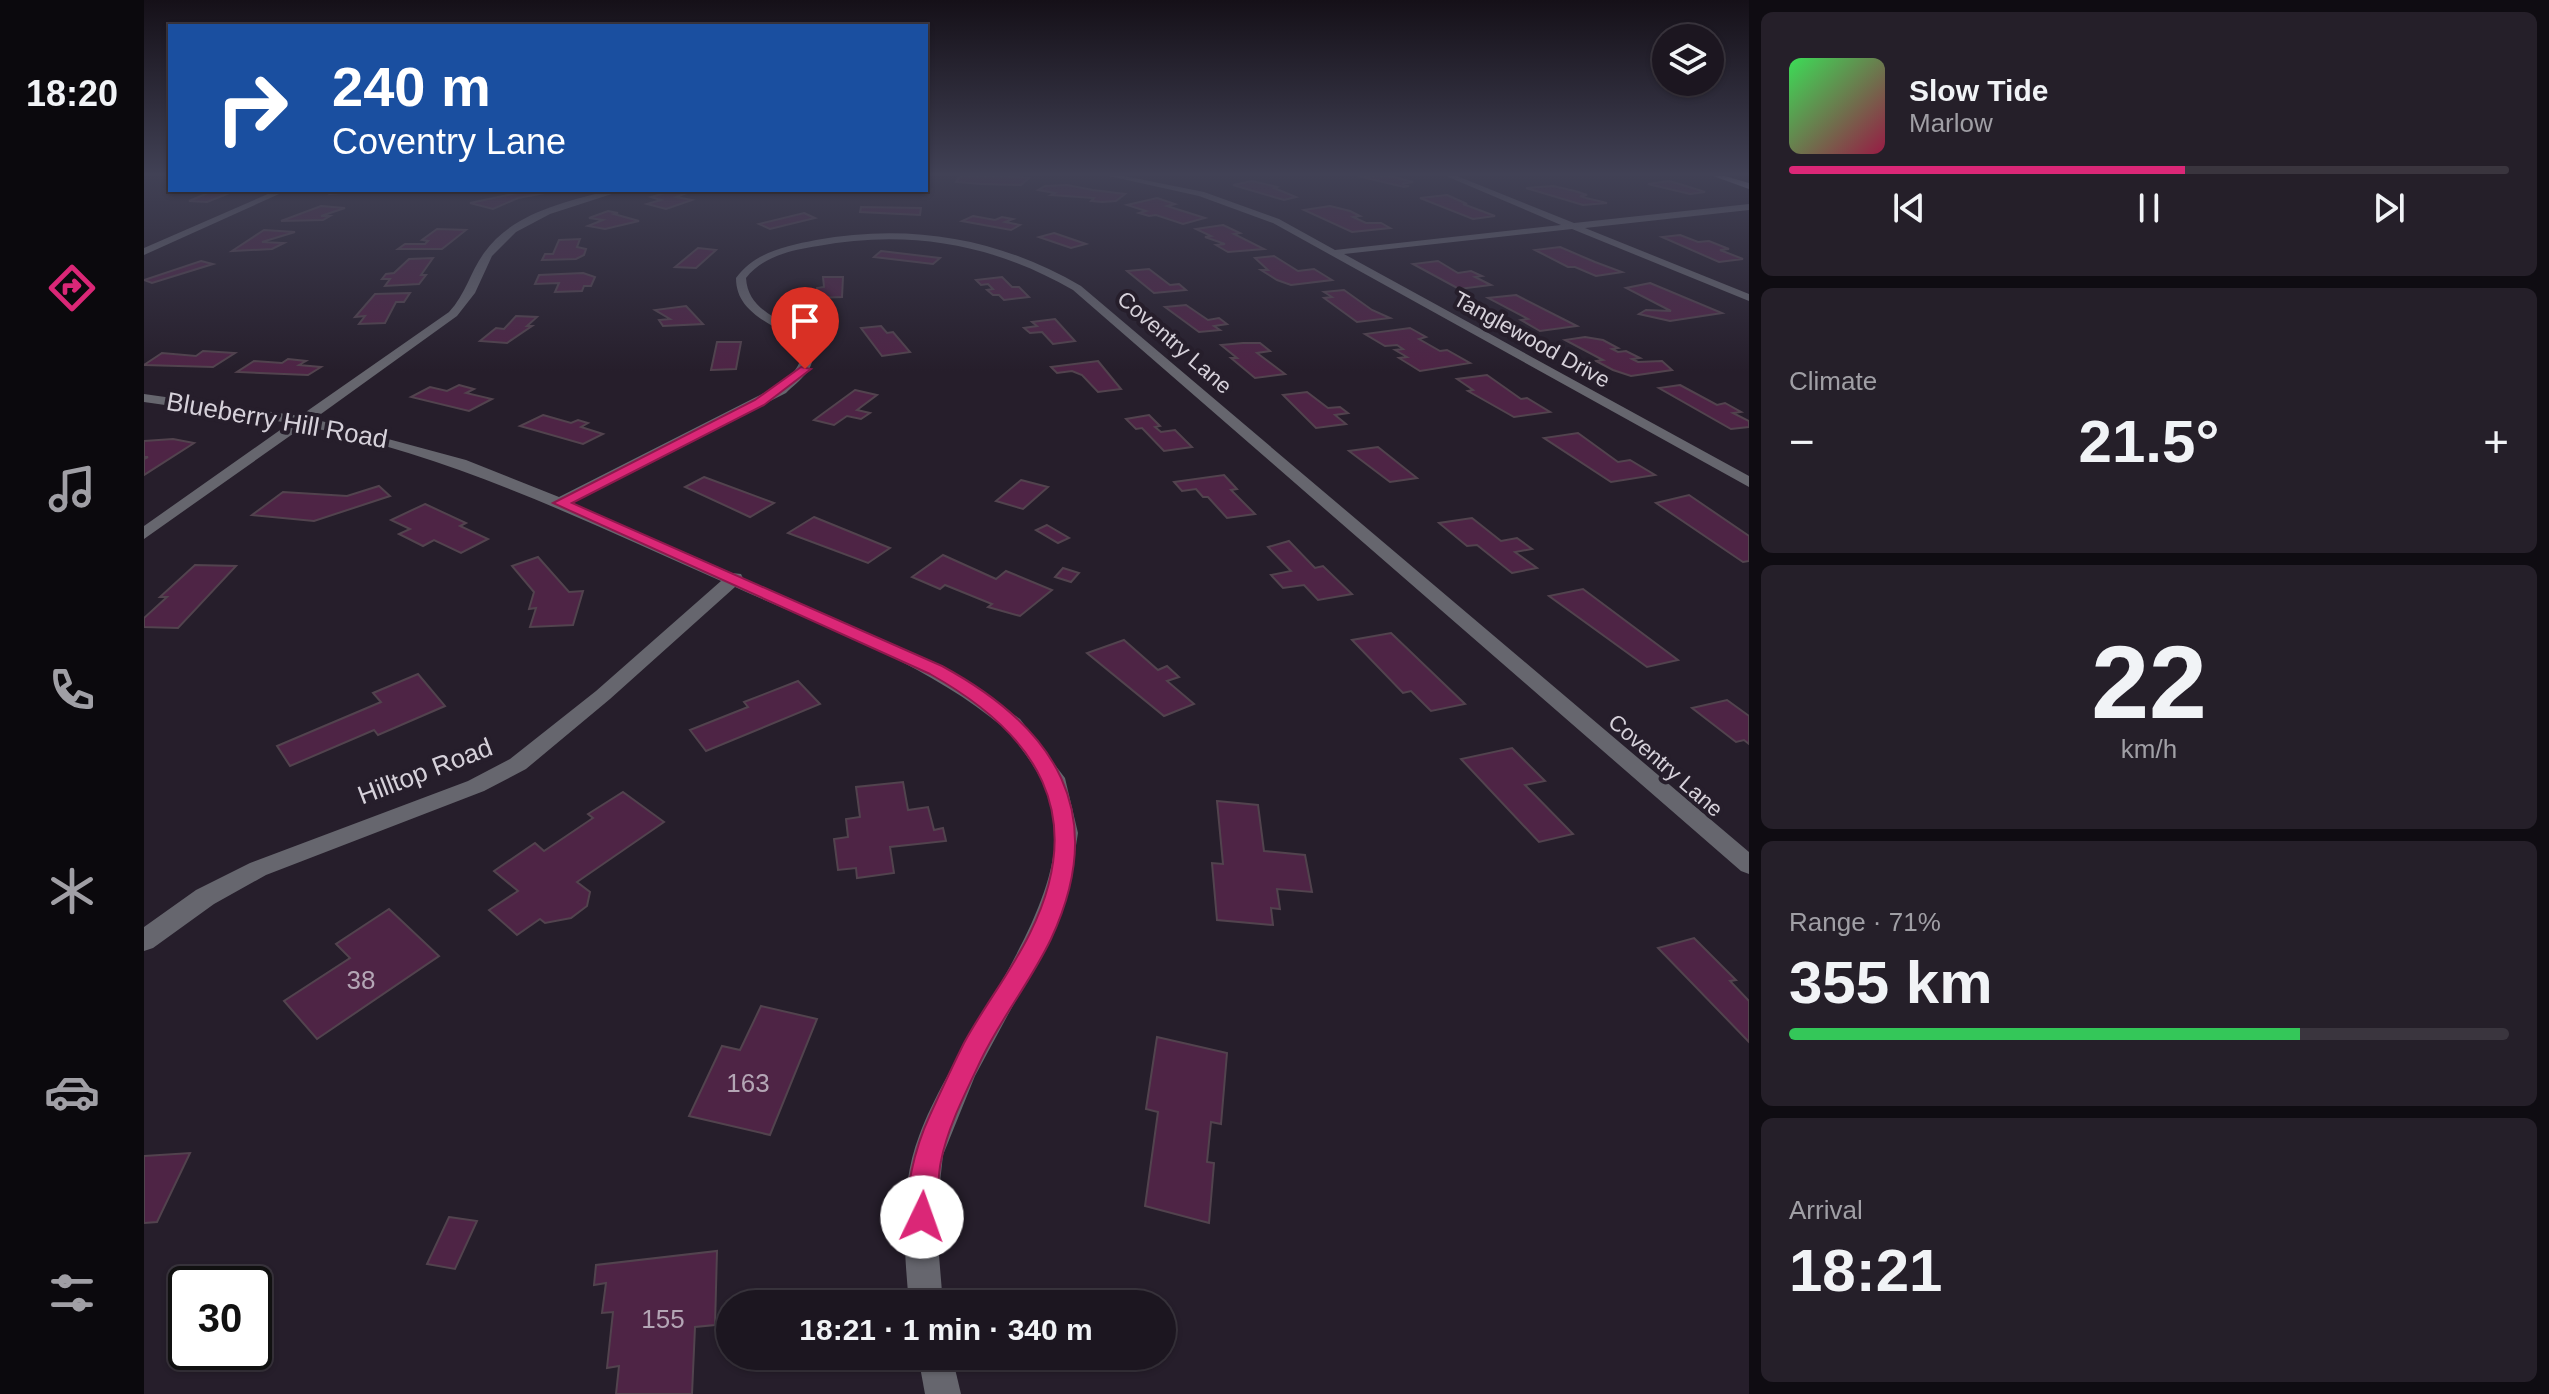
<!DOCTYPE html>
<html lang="en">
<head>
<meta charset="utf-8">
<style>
  :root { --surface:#1c1620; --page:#251f29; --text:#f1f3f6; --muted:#a09fa5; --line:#3a353e; --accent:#db2777 }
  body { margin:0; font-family:Arial,sans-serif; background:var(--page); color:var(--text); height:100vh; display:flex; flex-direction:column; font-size:30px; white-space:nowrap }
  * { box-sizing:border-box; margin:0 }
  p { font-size:26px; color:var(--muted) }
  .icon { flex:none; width:44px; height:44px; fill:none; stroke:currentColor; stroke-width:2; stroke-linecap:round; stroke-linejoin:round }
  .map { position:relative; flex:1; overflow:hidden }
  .drawer { display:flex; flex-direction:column; gap:12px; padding:12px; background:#0f0c12; width:800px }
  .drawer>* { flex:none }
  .hud { position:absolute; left:24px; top:24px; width:760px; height:168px; border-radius:0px; box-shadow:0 2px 6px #0004,0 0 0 2px var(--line); background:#1a4fa0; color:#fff; overflow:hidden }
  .tools { position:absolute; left:1508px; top:24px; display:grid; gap:16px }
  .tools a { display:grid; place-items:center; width:72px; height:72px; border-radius:50%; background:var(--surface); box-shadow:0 2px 6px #0004,0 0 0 2px var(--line); font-size:40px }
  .speed { position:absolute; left:24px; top:1266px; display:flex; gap:16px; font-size:40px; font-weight:700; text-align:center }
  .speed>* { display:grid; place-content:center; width:104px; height:104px; border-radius:50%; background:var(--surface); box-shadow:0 2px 6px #0004,0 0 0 2px var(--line); line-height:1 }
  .speed .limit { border:4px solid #111; border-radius:12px; background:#fff; color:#111 }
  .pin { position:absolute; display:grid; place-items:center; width:68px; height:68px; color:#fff; margin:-82px -34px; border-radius:50% 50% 50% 0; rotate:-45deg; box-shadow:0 0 8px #0007 }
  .pin .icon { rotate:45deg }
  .me { position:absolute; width:88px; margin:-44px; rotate:3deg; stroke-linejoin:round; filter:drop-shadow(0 0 6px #0008) }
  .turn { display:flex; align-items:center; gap:28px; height:168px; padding:0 32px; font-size:36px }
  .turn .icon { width:104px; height:104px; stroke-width:2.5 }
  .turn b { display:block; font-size:56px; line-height:68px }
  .big { font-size:60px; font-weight:700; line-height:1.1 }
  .drawer .widget { flex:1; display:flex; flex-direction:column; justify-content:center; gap:12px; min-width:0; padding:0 28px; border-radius:12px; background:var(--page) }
  .drawer .dial { align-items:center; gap:0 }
  .dial b { font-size:104px; line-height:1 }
  .song { display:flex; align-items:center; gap:24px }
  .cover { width:96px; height:96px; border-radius:12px; background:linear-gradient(135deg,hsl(130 70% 55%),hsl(340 70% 35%)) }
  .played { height:8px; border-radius:4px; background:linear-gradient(90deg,var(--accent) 55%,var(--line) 55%) }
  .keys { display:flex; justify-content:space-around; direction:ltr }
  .heat { display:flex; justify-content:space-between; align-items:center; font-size:44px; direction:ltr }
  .charge { height:12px; border-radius:6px; background:linear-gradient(90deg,#34c759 71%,var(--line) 0) }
  .trip { position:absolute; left:572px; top:1290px; width:460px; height:80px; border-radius:40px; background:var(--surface); box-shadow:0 2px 6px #0004,0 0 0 2px var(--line); font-weight:700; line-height:80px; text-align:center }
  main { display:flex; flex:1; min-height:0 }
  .dock { display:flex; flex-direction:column; width:144px; justify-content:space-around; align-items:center; background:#0b090d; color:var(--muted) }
  .dock .icon { width:56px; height:56px }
  .dock .active { color:var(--accent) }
  .dock b { font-size:36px; color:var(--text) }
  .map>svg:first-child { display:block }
  .building { fill:#4e2445; stroke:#52434e; stroke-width:2 }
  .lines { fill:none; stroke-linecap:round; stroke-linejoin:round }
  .minor { fill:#66666e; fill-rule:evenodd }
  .major { fill:#acabbb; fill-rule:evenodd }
  .route { fill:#db2777; stroke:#8e194d; stroke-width:2 }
  .labels { text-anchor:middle; stroke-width:8; stroke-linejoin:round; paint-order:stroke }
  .far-street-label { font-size:22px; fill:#d6d1da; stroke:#261e2b }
  .street-label { font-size:26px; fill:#d6d1da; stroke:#261e2b }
  .near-number-label { font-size:26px; fill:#b4a6b5 }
</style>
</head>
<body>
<main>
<nav class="dock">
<b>18:20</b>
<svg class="icon active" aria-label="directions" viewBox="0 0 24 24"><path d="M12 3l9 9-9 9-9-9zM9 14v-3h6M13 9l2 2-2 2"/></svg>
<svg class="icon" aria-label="music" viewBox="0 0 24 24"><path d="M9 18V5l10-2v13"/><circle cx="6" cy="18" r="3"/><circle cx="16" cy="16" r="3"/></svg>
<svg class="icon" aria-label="phone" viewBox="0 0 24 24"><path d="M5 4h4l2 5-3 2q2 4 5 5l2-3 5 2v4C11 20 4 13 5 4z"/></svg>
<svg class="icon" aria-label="climate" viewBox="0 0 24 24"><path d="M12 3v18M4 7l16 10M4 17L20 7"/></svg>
<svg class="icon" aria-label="car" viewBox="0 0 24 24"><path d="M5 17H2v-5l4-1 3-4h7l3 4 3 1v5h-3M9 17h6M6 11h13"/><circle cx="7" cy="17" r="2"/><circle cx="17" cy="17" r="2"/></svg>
<svg class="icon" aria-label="filters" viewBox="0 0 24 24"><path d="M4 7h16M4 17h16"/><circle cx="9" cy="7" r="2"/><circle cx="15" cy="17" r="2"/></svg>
</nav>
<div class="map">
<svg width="1605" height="1394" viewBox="0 0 1605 1394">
  <rect width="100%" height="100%" fill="#261e2b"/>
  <g class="building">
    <polygon points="816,176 862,176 885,178 877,185 837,184 812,182"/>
    <polygon points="1214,176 1246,176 1269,182 1258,184 1265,186 1260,187"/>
    <polygon points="1108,181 1133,187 1130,188 1152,197 1140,200 1089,185"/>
    <polygon points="1525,181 1539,185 1561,192 1546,194 1504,184"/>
    <polygon points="923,185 949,190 981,194 972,201 958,202 947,201 950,198 907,195 911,193 894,190 901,186"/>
    <polygon points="1409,186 1431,191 1443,195 1436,196 1442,198 1463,203 1439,205 1382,188"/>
    <polygon points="71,190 93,190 63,202 45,201"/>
    <polygon points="190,190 232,190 186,194"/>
    <polygon points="387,190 406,192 374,198 349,209 326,203"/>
    <polygon points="531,190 543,193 532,197 548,200 522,209 503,204 517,200 507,197"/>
    <polygon points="1303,195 1323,204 1319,204 1351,216 1329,219 1276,198"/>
    <polygon points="1013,198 1031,204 1023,206 1061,218 1039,224 1012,215 1005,216 995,213 1002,211 983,205"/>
    <polygon points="177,206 201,208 177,216 186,216 179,220 137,221"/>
    <polygon points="1186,206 1206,211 1216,216 1209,217 1222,223 1237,223 1246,228 1208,232 1160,210"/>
    <polygon points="717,207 777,208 776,215 716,212"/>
    <polygon points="464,211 474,213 470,214 495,221 461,229 444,226 459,220 445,218"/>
    <polygon points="660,213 671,218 626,229 615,224"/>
    <polygon points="829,216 851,220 858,217 869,219 861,222 876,225 867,230 818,221"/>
    <polygon points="1079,225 1096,233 1090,234 1120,249 1084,252 1072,245 1081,244 1061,237 1067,236 1052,229"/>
    <polygon points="293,229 322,230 298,249 254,249 261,244 281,244 284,241 278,240"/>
    <polygon points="120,230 151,232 118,242 140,243 128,249 88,251"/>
    <polygon points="910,233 942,244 927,248 895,237"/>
    <polygon points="1536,235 1554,242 1565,241 1585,249 1576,250 1599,259 1575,262 1518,237"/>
    <polygon points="436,239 433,247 442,249 440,255 432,259 398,260 401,254 409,254 415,240"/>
    <polygon points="1416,247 1451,262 1478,272 1452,276 1431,267 1424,267 1391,250"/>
    <polygon points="554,248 572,250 552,268 531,267"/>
    <polygon points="737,251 796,258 789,264 730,257"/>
    <polygon points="1130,256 1154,271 1170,269 1188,280 1147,285 1133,280 1117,270 1124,270 1111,258"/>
    <polygon points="289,258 277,275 282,275 275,284 241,286 246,279 238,279 242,274 250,273 265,259"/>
    <polygon points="57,261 69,264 8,283 0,280"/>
    <polygon points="1294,261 1314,273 1327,271 1338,276 1331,277 1347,285 1315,289 1269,264"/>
    <polygon points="1005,269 1026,285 1035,284 1042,290 1010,293 983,271"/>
    <polygon points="439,273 451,277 447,286 440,286 438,291 411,292 415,283 391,284 395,275"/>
    <polygon points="679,277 699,277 698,297 673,298 673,288 680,287"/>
    <polygon points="858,277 868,287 875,287 885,297 860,300 855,295 849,295 843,290 849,289 844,284 837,285 832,280"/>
    <polygon points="1506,283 1578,313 1526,321 1495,314 1502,310 1527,311 1482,288"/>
    <polygon points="1200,290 1228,310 1246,318 1213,322 1180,298 1188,297 1180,292"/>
    <polygon points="266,293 260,302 252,302 241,323 215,324 221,316 211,317 231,294"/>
    <polygon points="1372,295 1433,326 1396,331 1377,320 1384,319 1344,298"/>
    <polygon points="1042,305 1064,320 1075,318 1083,324 1070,326 1076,330 1055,332 1021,307"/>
    <polygon points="542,306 559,324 519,326 515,320 526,319 511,310"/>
    <polygon points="372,316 393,317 383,326 388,326 363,343 336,341 352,328 360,329"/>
    <polygon points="911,319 931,341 909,344 898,332 886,333 880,328 893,326 888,322"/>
    <polygon points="737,326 743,333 749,332 766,352 738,356 717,328"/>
    <polygon points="1266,328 1282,337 1275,339 1296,351 1303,350 1326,363 1276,371 1255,358 1263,357 1251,350 1259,349 1253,345 1241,346 1221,334"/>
    <polygon points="1441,337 1459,340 1474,348 1468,349 1474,352 1482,351 1496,358 1488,359 1494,362 1518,361 1528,370 1487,376 1469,370 1452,361 1459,360 1421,340"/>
    <polygon points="573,342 597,342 592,369 567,370"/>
    <polygon points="1099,343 1116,343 1126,351 1113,353 1141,374 1111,378 1087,358 1093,358 1077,345"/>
    <polygon points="59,351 91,353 69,367 0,365 18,353 52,356"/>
    <polygon points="144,359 162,361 155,365 177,367 164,375 93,372 110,361 138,363"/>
    <polygon points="954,361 977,389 954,392 938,375 928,371 913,373 907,367"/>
    <polygon points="1343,375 1377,399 1383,398 1406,412 1370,417 1324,391 1329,390 1313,379"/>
    <polygon points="315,385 330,389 322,393 348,399 325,411 267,397 286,387 303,391"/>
    <polygon points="1536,385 1573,405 1581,403 1597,412 1589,413 1605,421 1605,427 1587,429 1515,388"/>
    <polygon points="711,390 733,395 713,410 726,413 717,419 703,416 690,425 670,420"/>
    <polygon points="1163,392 1184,408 1196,407 1204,413 1191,415 1202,424 1172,428 1139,395"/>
    <polygon points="399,415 427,423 434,420 444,423 437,427 459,434 439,444 376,426"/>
    <polygon points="1005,415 1016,426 1011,427 1017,432 1031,430 1048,447 1020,451 998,428 992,429 982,419"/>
    <polygon points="1434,433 1474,462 1486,460 1511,475 1467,482 1400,438"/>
    <polygon points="29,439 50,443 0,475 0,459 4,457 0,457 0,441"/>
    <polygon points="1234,447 1273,478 1246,482 1205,451"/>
    <polygon points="1080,475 1093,489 1087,490 1111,514 1083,518 1064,497 1059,497 1052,489 1038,491 1030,482"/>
    <polygon points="560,477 630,503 606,517 541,487"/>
    <polygon points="877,480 904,487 879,509 852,501"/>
    <polygon points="235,486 246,496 170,521 108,515 139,492 203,496"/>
    <polygon points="1545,495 1605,536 1605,561 1599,562 1512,503"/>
    <polygon points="281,504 322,523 316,526 344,539 317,553 290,540 279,546 255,534 266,529 247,520"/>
    <polygon points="670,517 746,548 724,563 644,533"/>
    <polygon points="1328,518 1357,541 1373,538 1388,549 1371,552 1393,568 1368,573 1333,545 1323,546 1295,523"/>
    <polygon points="903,525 925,538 914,543 892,530"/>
    <polygon points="1145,541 1171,568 1179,566 1208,594 1174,600 1160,585 1139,588 1127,575 1147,571 1124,547"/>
    <polygon points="799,555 852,579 862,571 908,590 876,616 844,607 848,604 801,585 796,589 768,577"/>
    <polygon points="394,557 425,592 439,591 429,625 386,627 392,608 385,609 390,592 368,566"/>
    <polygon points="51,565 92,566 34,628 0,627 0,618 23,597 16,597"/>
    <polygon points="919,568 935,573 927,582 911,577"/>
    <polygon points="1439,589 1534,660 1503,667 1405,596"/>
    <polygon points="1247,633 1321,704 1287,711 1267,691 1259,693 1208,640"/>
    <polygon points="980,640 1014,670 1023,666 1035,677 1023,681 1050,704 1020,716 943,653"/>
    <polygon points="274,674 301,706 234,735 230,730 146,766 133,746 237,702 229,693"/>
    <polygon points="654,681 676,704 562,751 546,730 604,707 600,702"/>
    <polygon points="1583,700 1605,716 1605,744 1600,740 1592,742 1548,708"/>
    <polygon points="1368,748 1401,781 1381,785 1429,834 1395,842 1317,759"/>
    <polygon points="759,782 764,810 784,807 790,830 799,828 802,841 746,847 750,873 713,878 712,868 694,870 690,839 704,837 702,819 716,817 712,787"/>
    <polygon points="479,792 520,822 433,882 446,892 443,906 427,918 401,923 396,919 373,935 345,910 374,891 350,871 391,843 400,851 449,818 444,814"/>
    <polygon points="1073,801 1114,805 1120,851 1161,855 1168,892 1133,889 1136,909 1127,908 1129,925 1073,920 1068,863 1079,864"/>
    <polygon points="245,909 295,956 173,1039 140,1001 206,958 192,944"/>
    <polygon points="1550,938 1592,980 1586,981 1605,1001 1605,1042 1514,948"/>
    <polygon points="617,1006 673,1019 626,1135 545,1116 578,1046 596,1050"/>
    <polygon points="1013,1037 1083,1053 1077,1124 1067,1122 1063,1162 1070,1163 1065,1223 1001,1206 1014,1112 1002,1109"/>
    <polygon points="46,1153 13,1222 0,1223 0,1156"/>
    <polygon points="305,1217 333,1221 311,1269 283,1264"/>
    <polygon points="573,1251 571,1325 551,1327 548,1394 472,1394 475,1366 463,1368 469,1312 458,1313 462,1283 450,1285 452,1265"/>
  </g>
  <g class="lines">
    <g class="minor">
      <polygon points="965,176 980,176 1060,192 1135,219 1191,250 1417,225 1302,176 1313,176 1430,223 1605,204 1605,210 1441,228 1605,294 1605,301 1428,229 1200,254 1605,476 1605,487 1129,223 1055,196"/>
      <polygon points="133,190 144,190 0,255 0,248"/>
      <path d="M 466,190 L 480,190 L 406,214 L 372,232 L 348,256 L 331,293 L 313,316 L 170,419 L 322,460 L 415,497 L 632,387 C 649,373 660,367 656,344 C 632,324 592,315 592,278 C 611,252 642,246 672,240 C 766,223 855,238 937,286 L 1605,852 L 1605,874 L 1597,871 L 929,290 C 850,244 764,229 674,246 C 648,250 619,256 602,278 C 604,315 646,320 668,343 C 673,369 660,376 642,393 L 428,503 L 588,573 L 597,574 L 599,578 L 799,666 L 876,719 L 921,778 L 934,833 L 925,889 L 901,946 L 831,1076 L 799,1155 L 792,1219 L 799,1304 L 765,1304 C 760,1248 755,1189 775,1136 C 808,1046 912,924 911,833 C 911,804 898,777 882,755 C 875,746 868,734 859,727 C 781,662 682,628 591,587 L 466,699 L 382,769 L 340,791 L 122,875 L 70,904 L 9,948 L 0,951 L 0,927 L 52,890 L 106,863 L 324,781 L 366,759 L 452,691 L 577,581 C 439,520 309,456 160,426 L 0,539 L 0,526 L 146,423 L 0,402 L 0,394 L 156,416 L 305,312 C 322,294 326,272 340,253 C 368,213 421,202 466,190 Z"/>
      <polygon points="774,1356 808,1356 817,1394 781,1394"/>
    </g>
    <polygon class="major" points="1569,176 1581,176 1605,183 1605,189"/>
  </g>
  <linearGradient id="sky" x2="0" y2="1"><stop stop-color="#151018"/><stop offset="0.47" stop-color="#414155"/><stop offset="1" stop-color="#414155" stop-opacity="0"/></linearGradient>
  <rect width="1605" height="371" fill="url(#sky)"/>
  <path class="route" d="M 657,367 L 667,369 L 620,405 L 428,503 L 798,666 C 912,728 966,813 907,939 C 887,981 857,1018 837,1060 C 822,1092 804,1126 797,1161 C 792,1183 797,1206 788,1227 L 778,1231 L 768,1227 C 756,1198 773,1143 786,1115 C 797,1091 808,1067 820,1043 C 840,1006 867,972 886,933 C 945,814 893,734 786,674 L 409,503 L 611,400 Z"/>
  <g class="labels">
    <g class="far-street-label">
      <text transform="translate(1388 339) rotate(29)" y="8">Tanglewood Drive</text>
      <text transform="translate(1031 342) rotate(41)" y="8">Coventry Lane</text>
      <text transform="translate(1522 765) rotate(41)" y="8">Coventry Lane</text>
    </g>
    <g class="street-label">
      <text transform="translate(133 420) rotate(10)" y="9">Blueberry Hill Road</text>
      <text transform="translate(281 771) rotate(-21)" y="9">Hilltop Road</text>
    </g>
    <g class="near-number-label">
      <text x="217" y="989">38</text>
      <text x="604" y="1092">163</text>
      <text x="519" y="1328">155</text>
    </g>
  </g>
</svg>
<div class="tools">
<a><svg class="icon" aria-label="layers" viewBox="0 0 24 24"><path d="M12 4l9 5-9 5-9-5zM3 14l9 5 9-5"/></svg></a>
</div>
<div class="speed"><div class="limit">30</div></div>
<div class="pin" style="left:661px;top:369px;background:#d93025"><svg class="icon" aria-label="arrive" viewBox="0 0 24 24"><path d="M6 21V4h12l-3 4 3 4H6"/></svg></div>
<svg class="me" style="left:778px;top:1217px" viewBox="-20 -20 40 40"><circle r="19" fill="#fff"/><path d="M0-13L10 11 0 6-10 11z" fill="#db2777"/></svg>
<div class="trip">18:21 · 1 min · 340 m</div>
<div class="hud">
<div class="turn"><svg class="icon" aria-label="right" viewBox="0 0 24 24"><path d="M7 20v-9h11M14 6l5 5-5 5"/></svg><div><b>240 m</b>Coventry Lane</div></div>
</div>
</div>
<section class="drawer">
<div class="widget">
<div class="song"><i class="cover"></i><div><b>Slow Tide</b><p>Marlow</p></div></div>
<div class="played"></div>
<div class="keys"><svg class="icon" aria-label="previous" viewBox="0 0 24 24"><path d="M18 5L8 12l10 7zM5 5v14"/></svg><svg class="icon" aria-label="pause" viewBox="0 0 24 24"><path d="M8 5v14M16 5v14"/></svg><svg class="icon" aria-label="next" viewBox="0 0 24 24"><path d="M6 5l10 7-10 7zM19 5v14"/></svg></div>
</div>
<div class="widget"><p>Climate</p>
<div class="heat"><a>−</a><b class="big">21.5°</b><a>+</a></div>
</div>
<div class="widget dial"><b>22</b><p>km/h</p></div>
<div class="widget"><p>Range · 71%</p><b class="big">355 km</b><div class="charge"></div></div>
<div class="widget"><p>Arrival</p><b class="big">18:21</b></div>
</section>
</main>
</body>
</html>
